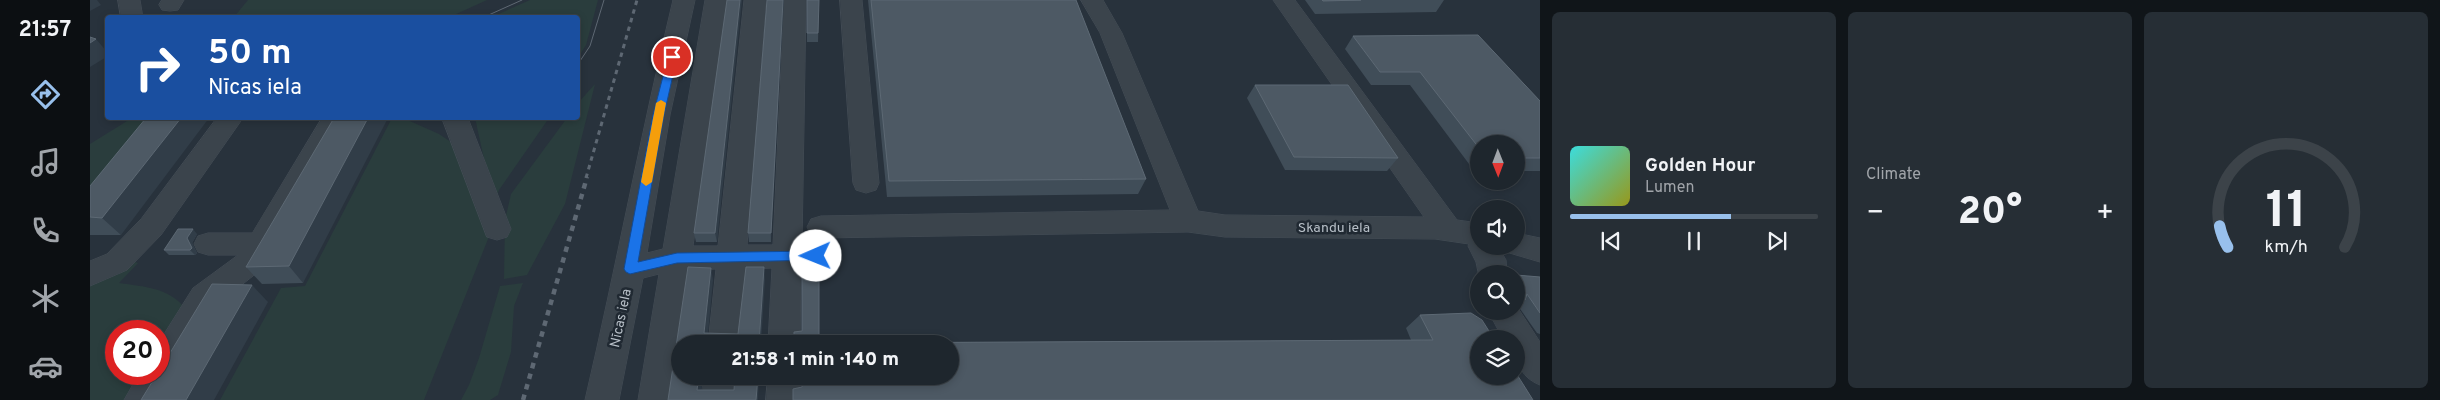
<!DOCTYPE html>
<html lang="en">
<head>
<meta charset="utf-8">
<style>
  :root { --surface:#1e262d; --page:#262e35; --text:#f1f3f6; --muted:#a1a5aa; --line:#3c4349; --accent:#98c0ec }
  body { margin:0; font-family:Overpass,sans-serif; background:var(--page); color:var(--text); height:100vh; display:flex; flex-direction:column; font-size:19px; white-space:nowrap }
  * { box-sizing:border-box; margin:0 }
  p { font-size:16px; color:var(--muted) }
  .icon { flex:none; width:28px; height:28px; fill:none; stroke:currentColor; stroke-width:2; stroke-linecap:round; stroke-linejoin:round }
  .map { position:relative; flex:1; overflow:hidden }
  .drawer { display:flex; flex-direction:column; gap:12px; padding:12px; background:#101519; width:900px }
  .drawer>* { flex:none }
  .hud { position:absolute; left:15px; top:15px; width:475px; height:105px; border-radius:5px; box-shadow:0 2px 8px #0003,0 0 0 1px var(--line); background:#1a4fa0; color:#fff; overflow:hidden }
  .needle { width:32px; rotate:179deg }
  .controls { position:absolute; left:1380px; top:135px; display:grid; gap:10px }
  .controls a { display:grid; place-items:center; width:55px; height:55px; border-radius:50%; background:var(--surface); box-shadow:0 2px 8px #0003,0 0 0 1px var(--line); font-size:25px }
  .speed { position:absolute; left:15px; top:320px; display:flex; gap:10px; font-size:25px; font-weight:700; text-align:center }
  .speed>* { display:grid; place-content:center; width:65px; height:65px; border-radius:50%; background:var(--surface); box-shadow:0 2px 8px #0003,0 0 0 1px var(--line); line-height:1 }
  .speed .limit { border:8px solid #d22; background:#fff; color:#111 }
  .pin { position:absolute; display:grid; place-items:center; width:42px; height:42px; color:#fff; margin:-21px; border:2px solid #fff; border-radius:50%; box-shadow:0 1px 5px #0007 }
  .me { position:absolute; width:55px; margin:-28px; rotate:269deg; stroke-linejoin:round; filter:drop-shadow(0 0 4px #0008) }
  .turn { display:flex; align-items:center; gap:18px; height:105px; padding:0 20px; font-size:22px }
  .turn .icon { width:65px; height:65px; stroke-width:2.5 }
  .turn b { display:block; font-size:35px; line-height:42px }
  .big { font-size:38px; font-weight:800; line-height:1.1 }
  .drawer .widget { flex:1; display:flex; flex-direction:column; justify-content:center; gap:8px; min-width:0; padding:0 18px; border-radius:8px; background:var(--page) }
  .drawer .dial { align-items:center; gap:0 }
  .dial svg { height:130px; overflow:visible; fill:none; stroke:var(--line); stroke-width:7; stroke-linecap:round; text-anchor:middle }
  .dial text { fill:var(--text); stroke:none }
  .song { display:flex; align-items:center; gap:15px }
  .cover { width:60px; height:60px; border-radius:8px; background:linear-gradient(135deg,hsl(180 70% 55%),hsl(60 70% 35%)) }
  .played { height:5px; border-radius:2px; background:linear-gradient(90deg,var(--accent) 65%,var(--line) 65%) }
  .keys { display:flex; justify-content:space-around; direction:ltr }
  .heat { display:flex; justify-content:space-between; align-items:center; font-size:28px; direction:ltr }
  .drawer .tiles { flex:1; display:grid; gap:12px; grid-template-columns:repeat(3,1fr) }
  .trip { position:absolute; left:581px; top:335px; width:288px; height:50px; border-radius:25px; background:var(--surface); box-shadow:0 2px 8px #0003,0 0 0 1px var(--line); font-weight:800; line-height:50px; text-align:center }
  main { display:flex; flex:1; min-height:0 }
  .dock { display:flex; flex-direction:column; width:90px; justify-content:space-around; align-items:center; background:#0c0f12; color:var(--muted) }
  .dock .icon { width:35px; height:35px }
  .dock .selected { color:var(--accent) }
  .dock b { font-size:22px; color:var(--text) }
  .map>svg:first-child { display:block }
  .green { fill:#2a3d3d }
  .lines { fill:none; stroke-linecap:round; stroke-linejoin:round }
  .minor-casing { stroke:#444d56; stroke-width:1 }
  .minor { fill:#3b444c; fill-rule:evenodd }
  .tram { stroke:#5e6873; stroke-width:1 }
  .rail-far1 { stroke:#5e6873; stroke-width:3; stroke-dasharray:4.5 4.5; stroke-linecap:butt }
  .rail { stroke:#5e6873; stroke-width:4.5; stroke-dasharray:5.5 5.5; stroke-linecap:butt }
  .wall { fill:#404d58 }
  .shaded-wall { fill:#313d48 }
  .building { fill:#4d5964; stroke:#5d6974 }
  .route { fill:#1a73e8; stroke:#114b97 }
  .slow { fill:#f59e0b }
  .labels { text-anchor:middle; stroke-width:5; stroke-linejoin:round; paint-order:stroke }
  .street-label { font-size:14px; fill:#b7bfc7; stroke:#202932 }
</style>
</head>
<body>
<main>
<nav class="dock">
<b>21:57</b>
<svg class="icon selected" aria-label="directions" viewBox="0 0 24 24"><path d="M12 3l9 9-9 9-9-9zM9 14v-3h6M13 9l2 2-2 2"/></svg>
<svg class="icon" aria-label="music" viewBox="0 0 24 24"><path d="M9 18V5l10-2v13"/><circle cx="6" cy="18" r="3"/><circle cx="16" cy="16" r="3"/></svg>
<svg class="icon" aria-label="phone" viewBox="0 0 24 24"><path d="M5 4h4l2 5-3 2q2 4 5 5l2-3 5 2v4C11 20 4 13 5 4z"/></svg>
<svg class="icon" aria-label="climate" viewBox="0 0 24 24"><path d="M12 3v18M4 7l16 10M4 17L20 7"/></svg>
<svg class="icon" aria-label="car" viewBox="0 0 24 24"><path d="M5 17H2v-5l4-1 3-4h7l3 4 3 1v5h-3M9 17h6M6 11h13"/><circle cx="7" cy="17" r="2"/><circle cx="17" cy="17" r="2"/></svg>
</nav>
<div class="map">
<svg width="1450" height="400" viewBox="0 0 1450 400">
  <rect width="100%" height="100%" fill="#28323c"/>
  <g class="green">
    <polygon points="158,0 397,0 364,15 366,17 144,17"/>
    <polygon points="440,0 508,0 496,45 488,58 488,18 402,17"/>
    <polygon points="505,84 475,204 437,275 414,279 415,220 421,194 477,118 488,118 488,103"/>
    <polygon points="42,118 80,118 0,219 0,144"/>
    <polygon points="302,118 313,118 349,134 373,150 402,229 334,400 130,400 191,288 215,286"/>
    <polygon points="385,118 459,118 409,190 404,204"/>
    <path d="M 36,259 L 48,263 L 29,283 C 55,287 78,287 96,309 L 69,352 L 69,331 L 26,331 L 26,374 L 55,374 L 39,400 L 0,400 L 0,278 Z"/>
    <polygon points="433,283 424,306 421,352 408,395 400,400 371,400 379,385 389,358 410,286"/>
  </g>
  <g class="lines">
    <defs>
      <g id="minor">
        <polygon points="28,0 50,0 53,18 31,18"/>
        <polygon points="72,0 94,0 88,10 80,11 72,10 69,5"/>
        <path d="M 583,0 L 605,0 L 580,115 L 557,253 L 573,249 L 615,0 L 637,0 L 603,246 L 628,246 L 654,0 L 676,0 L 657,245 L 683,245 L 694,0 L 716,0 L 712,245 L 726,244 L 736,248 L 741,256 L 736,264 L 726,268 L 711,268 L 710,344 L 678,344 L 682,268 L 656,269 L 650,344 L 618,344 L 626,269 L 600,270 L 582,400 L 548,400 L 569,274 L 553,278 L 529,400 L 495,400 C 526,267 551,133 583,0 Z"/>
        <polygon points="750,0 772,0 789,183 786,190 776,193 766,190 763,183"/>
        <polygon points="991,0 1013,0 1032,33 1108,211 1135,215 1334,217 1183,0 1205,0 1367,220 1389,223 1389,246 1408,246 1416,260 1417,274 1389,274 1389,277 1386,262 1378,246 1379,244 1345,239 1135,237 1098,232 731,238 721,235 717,227 721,219 731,216 1080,210 1010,33"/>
        <polygon points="127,118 153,118 71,235 37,270 0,286 0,261 17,254 51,219"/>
        <polygon points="232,118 257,118 168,272 125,306 69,400 34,400 49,374 69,374 69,342 103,288 148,255 118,255 108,252 104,244 108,236 118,233 162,233"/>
        <polygon points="352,118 378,118 421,229 417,237 407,240 397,237"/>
        <polygon points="1426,233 1450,238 1450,262 1416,252 1413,246 1426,246"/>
        <path d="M 1426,305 L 1450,342 L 1450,385 C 1428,376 1426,360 1426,339 L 1413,339 L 1398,311 L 1426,311 Z"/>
        <polygon points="614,376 646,376 645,400 611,400"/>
        <polygon points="678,376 710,376 710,400 676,400"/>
      </g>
    </defs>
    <use href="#minor" class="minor-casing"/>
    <use href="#minor" class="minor"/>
    <g class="tram">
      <polyline points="392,18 432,0"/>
      <polyline points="488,64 500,46 514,0"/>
    </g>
    <polyline class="rail-far1" points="496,178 547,0"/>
    <polyline class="rail" points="433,400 497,177"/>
  </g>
  <g class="wall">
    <polygon points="637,0 627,242 606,242 604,233"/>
    <polygon points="677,0 681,242 659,242 658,233"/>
    <polygon points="717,0 729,0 728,42 717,42"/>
    <polygon points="778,0 986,0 1056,179 1048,194 797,197"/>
    <polygon points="1215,0 1354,0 1346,12 1225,14"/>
    <polygon points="1263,36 1450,101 1450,171 1426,171 1426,144 1389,144 1389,172 1385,172 1320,85 1281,85 1255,49"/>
    <polygon points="1165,85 1308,158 1297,171 1195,170 1157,98"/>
    <polygon points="244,118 213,283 172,284 156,267"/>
    <polygon points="0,186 31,235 0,235"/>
    <polygon points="107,234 102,243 107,253 105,255 79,255 74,250"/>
    <polygon points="1426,275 1450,277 1450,334 1447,333 1428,306 1426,307"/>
    <polygon points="1330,315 1404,339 712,387 729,343 1321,340 1316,328"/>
  </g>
  <g class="shaded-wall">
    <polygon points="0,0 7,0 11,5 0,11"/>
    <polygon points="650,0 652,0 627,242 625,233"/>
    <polygon points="693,0 694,0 681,242 681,233"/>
    <polygon points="6,39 18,53 18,56 0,67 0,43"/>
    <polygon points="91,118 119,118 31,235 12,218"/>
    <polygon points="278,118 298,118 213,283 199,266"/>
    <polygon points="103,229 107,234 102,243 107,253 105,255 100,250 97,238"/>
    <polygon points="674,267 675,280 671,344 669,344"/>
    <polygon points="621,268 623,280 617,344 614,333"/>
    <polygon points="162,285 178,302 124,400 96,400"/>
    <polygon points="609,376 613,376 610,400 607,390"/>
    <polygon points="668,376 669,376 668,400 666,400"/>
  </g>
  <g class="building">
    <polygon points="637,0 650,0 625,233 604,233"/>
    <polygon points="677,0 693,0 681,233 658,233"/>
    <polygon points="717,0 729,0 728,33 717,33"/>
    <polygon points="781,0 986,0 1056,179 799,181"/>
    <polygon points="1232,0 1271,0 1233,1"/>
    <polygon points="1388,35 1450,101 1450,158 1426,158 1426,144 1389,144 1389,148 1330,72 1290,72 1263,36"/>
    <polygon points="0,37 6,39 0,43"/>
    <polygon points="1165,85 1258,85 1308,158 1204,157"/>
    <polygon points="56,118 91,118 12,218 0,217 0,186"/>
    <polygon points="244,118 278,118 199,266 156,267"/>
    <polygon points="88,229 103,229 97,238 102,248 100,250 74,250"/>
    <polygon points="712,262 729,262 729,343 1343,340 1330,315 1381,313 1392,320 1404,339 1389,339 1389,376 1426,376 1426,373 1443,400 703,400 703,389 712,387 712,376 860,376 860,344 704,344 704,332 712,331"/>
    <polygon points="598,267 621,268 614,333 648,334 656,267 674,267 669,344 590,344 590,376 609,376 607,390 644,390 645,376 668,376 666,400 578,400"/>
    <polygon points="1426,275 1450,277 1450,313 1437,294 1435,300 1426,286"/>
    <polygon points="122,284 162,285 96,400 51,400 67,374 69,374 69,371"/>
  </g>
  <polygon class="route" points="582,54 587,57 574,115 548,262 587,253 726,251 732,256 730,260 587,263 540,274 536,272 534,269 563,115 578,57"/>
  <polygon class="slow" points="571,100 576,103 562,182 556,186 551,182 566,103"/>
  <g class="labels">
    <g class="street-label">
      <text x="1244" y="232">Skandu iela</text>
      <text transform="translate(530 318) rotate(-78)" y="5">Nīcas iela</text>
    </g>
  </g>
</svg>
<div class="controls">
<a><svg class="needle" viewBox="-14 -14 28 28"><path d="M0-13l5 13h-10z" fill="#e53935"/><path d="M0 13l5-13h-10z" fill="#a1a5aa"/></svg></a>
<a><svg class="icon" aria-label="sound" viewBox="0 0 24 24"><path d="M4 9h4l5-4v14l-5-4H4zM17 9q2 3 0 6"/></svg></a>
<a><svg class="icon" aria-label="search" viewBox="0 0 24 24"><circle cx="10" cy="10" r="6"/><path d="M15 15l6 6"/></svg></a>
<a><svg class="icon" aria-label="layers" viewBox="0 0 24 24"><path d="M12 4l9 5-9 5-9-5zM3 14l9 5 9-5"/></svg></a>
</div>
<div class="speed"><div class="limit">20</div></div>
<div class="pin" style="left:582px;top:57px;background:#d93025"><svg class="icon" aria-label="arrive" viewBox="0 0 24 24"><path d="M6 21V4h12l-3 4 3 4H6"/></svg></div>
<svg class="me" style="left:726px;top:256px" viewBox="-20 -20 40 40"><circle r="19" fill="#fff"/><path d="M0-13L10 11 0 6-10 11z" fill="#1a73e8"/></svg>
<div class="trip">21:58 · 1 min · 140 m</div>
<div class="hud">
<div class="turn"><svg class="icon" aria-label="right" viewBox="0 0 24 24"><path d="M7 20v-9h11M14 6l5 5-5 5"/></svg><div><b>50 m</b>Nīcas iela</div></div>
</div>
</div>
<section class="drawer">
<div class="tiles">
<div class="widget">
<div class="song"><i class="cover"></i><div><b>Golden Hour</b><p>Lumen</p></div></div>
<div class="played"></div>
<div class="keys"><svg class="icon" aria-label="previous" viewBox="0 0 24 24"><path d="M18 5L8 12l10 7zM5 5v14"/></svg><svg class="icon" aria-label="pause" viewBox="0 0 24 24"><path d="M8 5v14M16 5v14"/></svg><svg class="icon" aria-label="next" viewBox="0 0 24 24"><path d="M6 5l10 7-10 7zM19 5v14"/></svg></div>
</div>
<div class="widget"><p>Climate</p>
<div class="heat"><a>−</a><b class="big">20°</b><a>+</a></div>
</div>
<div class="widget dial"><svg viewBox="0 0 100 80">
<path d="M14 69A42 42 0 1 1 86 69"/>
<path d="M14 69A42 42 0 0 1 9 56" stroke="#98c0ec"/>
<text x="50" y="56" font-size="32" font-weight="700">11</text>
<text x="50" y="72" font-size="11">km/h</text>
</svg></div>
</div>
</section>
</main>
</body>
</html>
